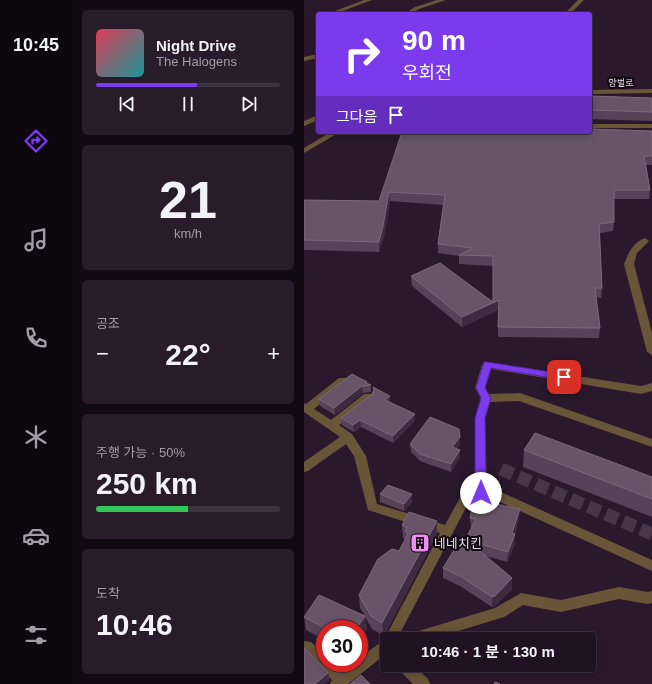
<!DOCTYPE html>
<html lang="ko">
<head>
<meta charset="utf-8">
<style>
  :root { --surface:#201222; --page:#281b2a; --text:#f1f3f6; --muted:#a29ea5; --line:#3d3240; --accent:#7c3aed }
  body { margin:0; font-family:Arial,"Noto Sans KR",sans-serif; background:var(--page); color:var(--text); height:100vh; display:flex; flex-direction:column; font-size:15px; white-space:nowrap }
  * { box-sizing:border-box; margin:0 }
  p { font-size:13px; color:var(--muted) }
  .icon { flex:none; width:22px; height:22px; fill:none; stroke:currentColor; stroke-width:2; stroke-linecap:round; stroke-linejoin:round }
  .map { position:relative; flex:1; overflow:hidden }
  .side { display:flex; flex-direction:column; gap:10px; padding:10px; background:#120a13; width:232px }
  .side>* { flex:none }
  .guide { position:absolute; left:12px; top:12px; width:276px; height:122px; border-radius:4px; box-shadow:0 2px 10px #0003,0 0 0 1px var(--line); background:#7c3aed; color:#fff; overflow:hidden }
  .speed { position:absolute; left:12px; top:620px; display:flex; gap:8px; font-size:20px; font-weight:700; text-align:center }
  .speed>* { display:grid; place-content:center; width:52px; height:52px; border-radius:50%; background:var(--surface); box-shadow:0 2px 10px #0003,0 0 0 1px var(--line); line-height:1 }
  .speed .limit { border:6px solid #d22; background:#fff; color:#111 }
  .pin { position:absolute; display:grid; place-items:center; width:34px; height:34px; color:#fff; margin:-17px; border-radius:8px; box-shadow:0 2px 6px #0006 }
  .me { position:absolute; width:44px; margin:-22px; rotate:0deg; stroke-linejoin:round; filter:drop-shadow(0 0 3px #0008) }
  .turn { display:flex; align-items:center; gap:14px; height:84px; padding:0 20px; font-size:18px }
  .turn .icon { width:52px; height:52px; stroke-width:2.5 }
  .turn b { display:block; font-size:28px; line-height:34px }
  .then { display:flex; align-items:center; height:38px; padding:0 20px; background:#0003; gap:8px; font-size:15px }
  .big { font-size:30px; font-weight:700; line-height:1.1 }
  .side .widget { flex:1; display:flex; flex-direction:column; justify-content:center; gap:6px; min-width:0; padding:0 14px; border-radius:6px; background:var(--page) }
  .side .dial { align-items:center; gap:0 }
  .dial b { font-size:52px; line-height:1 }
  .song { display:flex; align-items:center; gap:12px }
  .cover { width:48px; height:48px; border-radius:6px; background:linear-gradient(135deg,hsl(350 70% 55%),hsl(180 70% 35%)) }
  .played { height:4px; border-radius:2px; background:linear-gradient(90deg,var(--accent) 55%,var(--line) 55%) }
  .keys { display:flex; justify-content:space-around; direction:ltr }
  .heat { display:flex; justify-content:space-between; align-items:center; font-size:22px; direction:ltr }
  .charge { height:6px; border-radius:3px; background:linear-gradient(90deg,#34c759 50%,var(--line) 0) }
  .trip { position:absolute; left:76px; top:632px; width:216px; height:40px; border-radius:4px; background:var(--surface); box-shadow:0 2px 10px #0003,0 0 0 1px var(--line); font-weight:700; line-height:40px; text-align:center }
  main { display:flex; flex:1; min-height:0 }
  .tabs { display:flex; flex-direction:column; width:72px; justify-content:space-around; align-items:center; background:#0d070e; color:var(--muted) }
  .tabs .icon { width:28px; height:28px }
  .tabs .selected { color:var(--accent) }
  .tabs b { font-size:18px; color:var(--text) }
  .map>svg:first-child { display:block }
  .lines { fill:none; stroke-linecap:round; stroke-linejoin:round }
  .minor-tunnel { stroke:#483549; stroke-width:13; stroke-dasharray:13 6; stroke-linecap:butt }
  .minor { fill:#695538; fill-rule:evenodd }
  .wall { fill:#584259 }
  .shaded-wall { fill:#3f2b41 }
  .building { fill:#685369; stroke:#7c687d }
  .route { fill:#7c3aed; stroke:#51269a }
  .labels { text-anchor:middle; stroke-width:4; stroke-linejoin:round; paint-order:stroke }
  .far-street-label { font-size:9px; fill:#e9dbea; stroke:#0f0710 }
  .near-poi-label { font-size:13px; fill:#e9dbea; stroke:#0f0710; text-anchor:start }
</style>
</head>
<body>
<main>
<nav class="tabs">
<b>10:45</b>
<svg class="icon selected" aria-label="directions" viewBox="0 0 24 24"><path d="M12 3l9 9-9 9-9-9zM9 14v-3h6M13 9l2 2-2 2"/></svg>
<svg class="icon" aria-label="music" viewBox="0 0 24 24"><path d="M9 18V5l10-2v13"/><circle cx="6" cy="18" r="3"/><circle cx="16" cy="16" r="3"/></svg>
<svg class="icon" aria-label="phone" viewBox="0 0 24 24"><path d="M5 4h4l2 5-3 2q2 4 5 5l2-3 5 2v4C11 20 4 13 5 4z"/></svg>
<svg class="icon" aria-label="climate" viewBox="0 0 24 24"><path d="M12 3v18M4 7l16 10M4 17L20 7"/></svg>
<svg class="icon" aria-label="car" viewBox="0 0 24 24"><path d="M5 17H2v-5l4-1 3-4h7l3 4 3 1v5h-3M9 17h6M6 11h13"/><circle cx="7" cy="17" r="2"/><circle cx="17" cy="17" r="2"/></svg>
<svg class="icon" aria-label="filters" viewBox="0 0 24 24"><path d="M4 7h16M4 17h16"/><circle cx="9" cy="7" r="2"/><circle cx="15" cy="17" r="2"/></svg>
</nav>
<section class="side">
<div class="widget">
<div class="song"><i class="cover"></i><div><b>Night Drive</b><p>The Halogens</p></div></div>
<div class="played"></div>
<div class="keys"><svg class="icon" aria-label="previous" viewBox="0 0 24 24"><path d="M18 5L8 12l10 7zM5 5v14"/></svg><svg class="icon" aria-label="pause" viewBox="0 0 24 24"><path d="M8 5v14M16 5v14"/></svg><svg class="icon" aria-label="next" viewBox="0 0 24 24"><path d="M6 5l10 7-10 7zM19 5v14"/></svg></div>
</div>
<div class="widget dial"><b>21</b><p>km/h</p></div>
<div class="widget"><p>공조</p>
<div class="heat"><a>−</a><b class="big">22°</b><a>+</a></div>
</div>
<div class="widget"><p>주행 가능 · 50%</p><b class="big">250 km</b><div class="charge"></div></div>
<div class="widget"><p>도착</p><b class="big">10:46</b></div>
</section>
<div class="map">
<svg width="348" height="684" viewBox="0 0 348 684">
  <rect width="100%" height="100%" fill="#2b182d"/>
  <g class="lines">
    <polyline class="minor-tunnel" points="197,469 348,534"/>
    <g class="minor">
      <polygon points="60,0 68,0 31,14 23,14"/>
      <polygon points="133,0 142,0 115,9 107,14 100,14 111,7"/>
      <polygon points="274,0 280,0 266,14 260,14"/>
      <polygon points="14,54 14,58 0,61 0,57"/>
      <polygon points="348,89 348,93 286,94 286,90"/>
      <polygon points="14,115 14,120 0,126 0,121"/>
      <rect x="286" y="124" width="62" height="4"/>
      <polygon points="27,132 36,132 0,153 0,148"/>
      <path d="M 341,238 L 345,241 L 333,253 L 330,264 L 348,333 L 348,355 L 343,352 L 320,264 C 324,254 329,242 341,238 Z"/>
      <polygon points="183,362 337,386 348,383 348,391 337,394 187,369 181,388 185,394 216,393 348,439 348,447 215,401 186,402 181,418 183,487 188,488 348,560 348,571 183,496 166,500 93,639 83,639 83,653 44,684 26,684 28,680 0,653 0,641 7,642 21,655 21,663 29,663 38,672 49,663 55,663 55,658 80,640 136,533 64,510 50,456 42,444 4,471 0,472 0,462 36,437 0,412 0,403 2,404 35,378 43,378 44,380 43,382 10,409 27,420 60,394 68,394 69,397 68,400 35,425 48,434 62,456 73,504 141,525 158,494 171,490 171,418 177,398 171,388 178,365"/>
      <polygon points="315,587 344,592 348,591 348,603 344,604 315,599 257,612 219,605 200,617 128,639 101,639 103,635 108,633 191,608 217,593 257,600"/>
      <polygon points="93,665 110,665 124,679 126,684 109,684 95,670"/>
    </g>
  </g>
  <g class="wall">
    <polygon points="286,96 348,98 348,121 286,119"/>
    <polygon points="348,131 348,165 342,165 346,190 345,199 310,199 310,222 309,231 296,233 298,288 297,298 292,297 296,328 295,338 194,337 194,310 158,327 108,286 107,276 189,302 189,266 155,264 155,256 134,253 134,244 139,205 86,201 80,236 75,252 0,250 0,200 75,201 98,132"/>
    <polygon points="63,382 63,383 67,385 67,392 59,393 31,415 16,406 15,399"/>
    <polygon points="69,387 86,402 111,421 89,443 57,427 50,432 38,425 37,418 68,394 69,391"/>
    <polygon points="156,437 156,444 152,449 156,450 156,457 147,472 116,461 107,452 106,444"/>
    <polygon points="220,450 348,477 348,517 219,467"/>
    <polygon points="76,494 108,502 100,511 76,502"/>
    <polygon points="166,518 215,519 211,534 211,544 203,562 182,556 208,589 190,607 188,607 156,586 139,578 139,568 155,552 167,528"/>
    <polygon points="133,521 133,534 80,636 68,629 61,617 63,629 55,640 55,629 21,629 21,640 2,630 0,616 61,616 56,608 55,595 95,551 102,540 99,538 98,525"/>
  </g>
  <g class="shaded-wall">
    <polygon points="85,192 86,201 80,236 75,252 75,242"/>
    <polygon points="195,300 194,310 158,327 158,317"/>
    <polygon points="58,386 59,393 31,415 30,408"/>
    <polygon points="86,396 86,403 81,400"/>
    <polygon points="111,414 111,421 89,443 89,436"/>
    <polygon points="56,420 57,427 50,432 49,425"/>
    <polygon points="156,437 156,444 148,454 148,447"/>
    <polygon points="156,450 156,457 147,472 147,464"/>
    <polygon points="108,494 108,502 100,511 100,504"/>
    <polygon points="216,509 215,519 209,539 211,534 211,544 203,562 204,552 208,533"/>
    <polygon points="133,521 133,534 80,636 78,623"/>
    <polygon points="208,578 208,589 190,607 188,607 188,597"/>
    <polygon points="61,616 63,629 55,640 55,629 52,629"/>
    <polygon points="24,673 26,680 21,684 11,684"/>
  </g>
  <g class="building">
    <polygon points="286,96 348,98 348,112 286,110"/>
    <polygon points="286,129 348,131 348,156 340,156 346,190 310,190 310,222 295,224 298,288 291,288 296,328 194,327 195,300 158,317 107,276 136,263 189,302 189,256 155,255 169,248 134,244 141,195 85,192 79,226 75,242 0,240 0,200 75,201 98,132 286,132"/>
    <polygon points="48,374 63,382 62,383 67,385 58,386 30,408 15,399"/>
    <polygon points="69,387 86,396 81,400 111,414 89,436 56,420 49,425 37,418 68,394 70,390"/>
    <polygon points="126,417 155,429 156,437 148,447 156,450 147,464 116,454 106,444"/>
    <polygon points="231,433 348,477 348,499 220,450"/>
    <polygon points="84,485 108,494 100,504 76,494"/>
    <polygon points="173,500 216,509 208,533 211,534 204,552 163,540 208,578 191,596 188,597 156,576 139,568 150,550 155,552 172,519 166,518 169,504"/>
    <polygon points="105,512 133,521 78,623 67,616 55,595 74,559 88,549 95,551 104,534 101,531 103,528 98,525"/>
    <polygon points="15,595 61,616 52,629 23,629 0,617"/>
    <polygon points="0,648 24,673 11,684 0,684"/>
    <polygon points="57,675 66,684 46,684"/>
    <polygon points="191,682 196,684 190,684"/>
  </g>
  <polygon class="route" points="180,362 183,362 260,374 265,377 260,380 187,368 181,388 187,398 181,418 182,493 180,496 177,497 173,496 171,493 171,418 177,398 172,388"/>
  <defs>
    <symbol id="building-square" viewBox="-11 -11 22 22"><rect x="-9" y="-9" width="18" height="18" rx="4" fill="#ef8bf7" stroke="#0f0710"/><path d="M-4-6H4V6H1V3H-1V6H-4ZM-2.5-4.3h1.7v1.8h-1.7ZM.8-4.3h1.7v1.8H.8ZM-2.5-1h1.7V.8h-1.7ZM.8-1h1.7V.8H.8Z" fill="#111"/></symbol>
  </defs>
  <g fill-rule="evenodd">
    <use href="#building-square" x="105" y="532" width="22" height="22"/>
  </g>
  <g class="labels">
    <g class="far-street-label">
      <text x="317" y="86">양벌로</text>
    </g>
    <g class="near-poi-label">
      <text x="130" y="548">네네치킨</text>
    </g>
  </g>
</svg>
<div class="speed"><div class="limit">30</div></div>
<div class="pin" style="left:260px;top:377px;background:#d93025"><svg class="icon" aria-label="arrive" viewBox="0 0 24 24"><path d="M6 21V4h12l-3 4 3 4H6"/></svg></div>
<svg class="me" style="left:177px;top:493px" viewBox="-20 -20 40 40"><circle r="19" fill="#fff"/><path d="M0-13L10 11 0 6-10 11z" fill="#7c3aed"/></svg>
<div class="trip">10:46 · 1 분 · 130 m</div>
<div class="guide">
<div class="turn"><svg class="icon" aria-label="right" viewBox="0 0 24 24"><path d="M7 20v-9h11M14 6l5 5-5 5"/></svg><div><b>90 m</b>우회전</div></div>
<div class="then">그다음<svg class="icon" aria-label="arrive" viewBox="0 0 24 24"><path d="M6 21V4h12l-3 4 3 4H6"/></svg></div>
</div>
</div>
</main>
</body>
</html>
